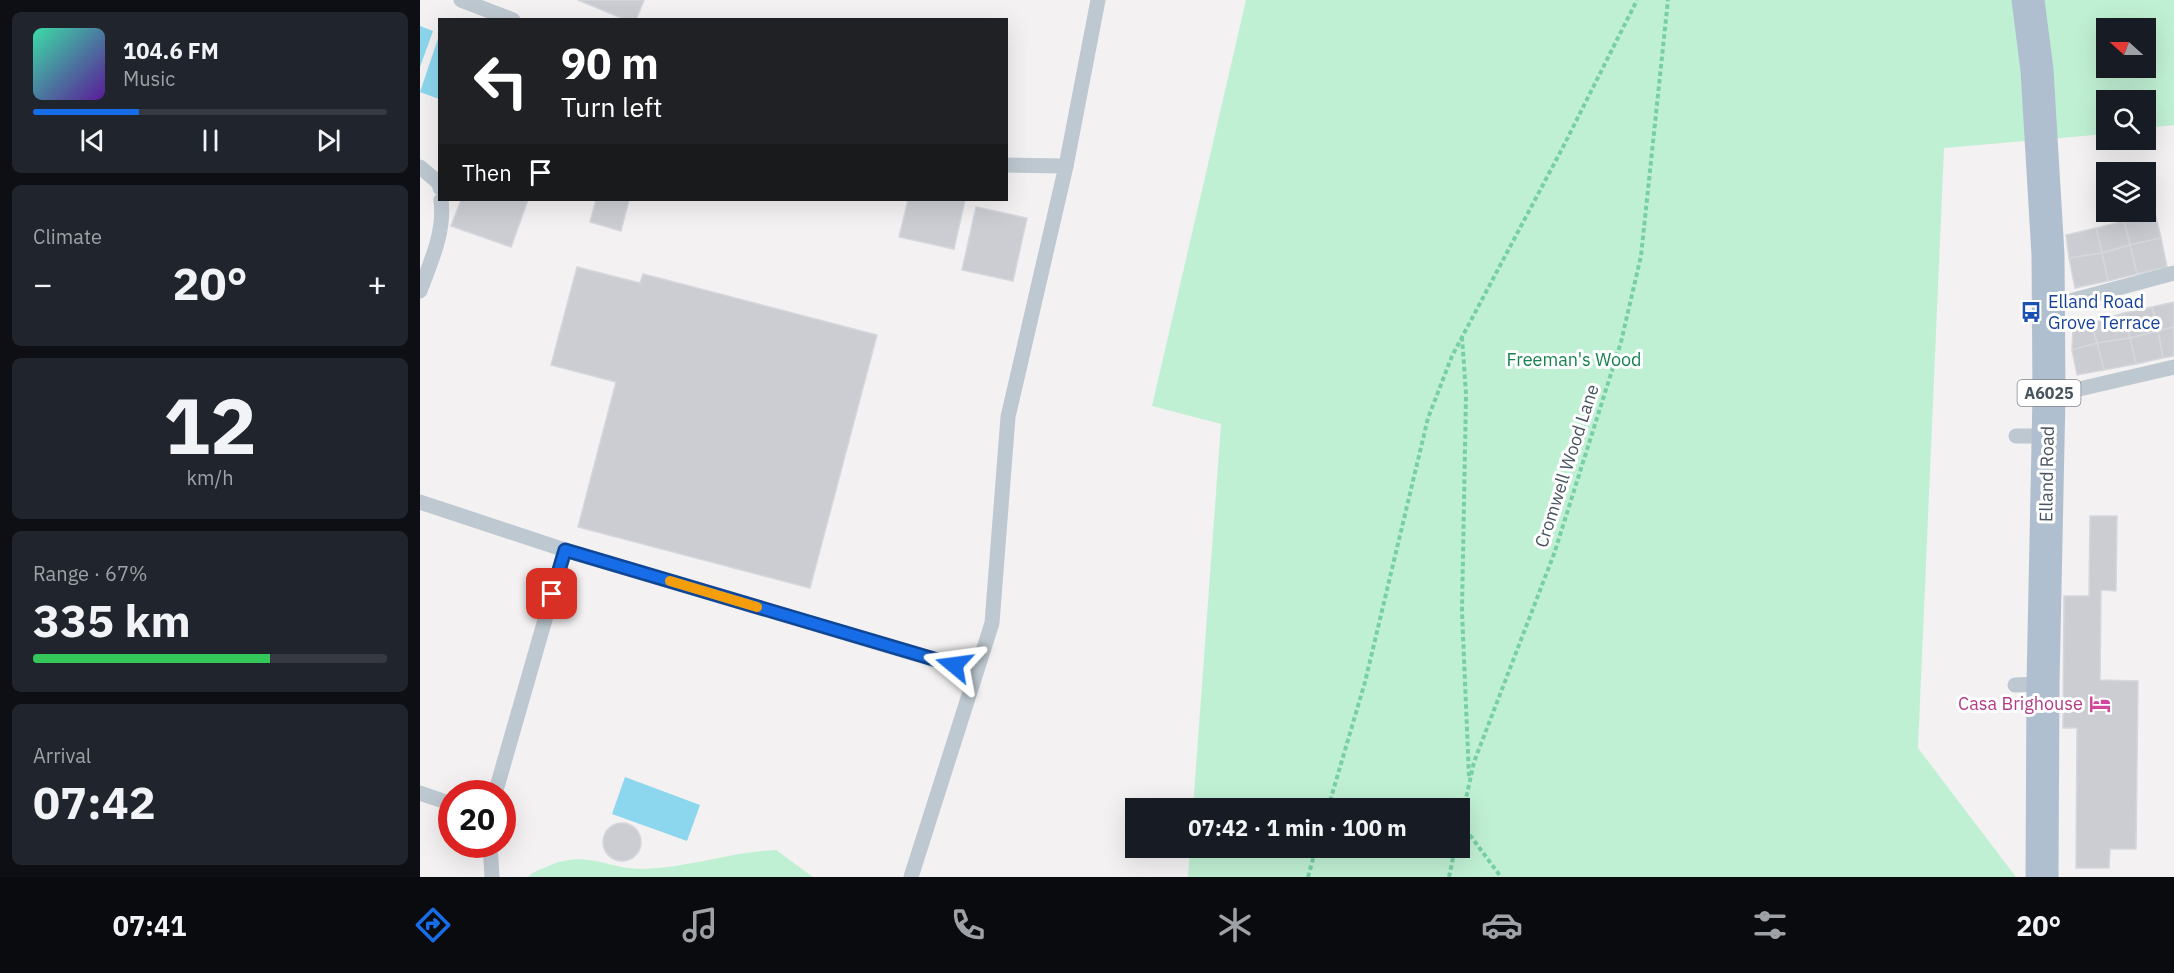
<!DOCTYPE html>
<html lang="en">
<head>
<meta charset="utf-8">
<style>
  :root { --surface:#171b24; --page:#20242c; --text:#f1f3f6; --muted:#9ea1a6; --line:#363941; --accent:#176de7 }
  body { margin:0; font-family:"IBM Plex Sans",sans-serif; background:var(--page); color:var(--text); height:100vh; display:flex; flex-direction:column; font-size:22px; white-space:nowrap }
  * { box-sizing:border-box; margin:0 }
  p { font-size:20px; color:var(--muted) }
  .icon { flex:none; width:33px; height:33px; fill:none; stroke:currentColor; stroke-width:2; stroke-linecap:round; stroke-linejoin:round }
  .map { position:relative; flex:1; overflow:hidden }
  .details { display:flex; flex-direction:column; gap:12px; padding:12px; background:#0d0f14; width:420px }
  .details>* { flex:none }
  .top-card { position:absolute; left:18px; top:18px; width:570px; height:183px; border-radius:0px; box-shadow:0 6px 24px #0002; background:#202124; color:#fff; overflow:hidden }
  .needle { width:39px; rotate:291deg }
  .buttons { position:absolute; left:1676px; top:18px; display:grid; gap:12px }
  .buttons a { display:grid; place-items:center; width:60px; height:60px; border-radius:0px; background:var(--surface); box-shadow:0 6px 24px #0002; font-size:30px }
  .speed { position:absolute; left:18px; top:780px; display:flex; gap:12px; font-size:30px; font-weight:700; text-align:center }
  .speed>* { display:grid; place-content:center; width:78px; height:78px; border-radius:50%; background:var(--surface); box-shadow:0 6px 24px #0002; line-height:1 }
  .speed .limit { border:9px solid #d22; background:#fff; color:#111 }
  .pin { position:absolute; display:grid; place-items:center; width:51px; height:51px; color:#fff; margin:-26px; border-radius:12px; box-shadow:0 3px 9px #0006 }
  .me { position:absolute; width:66px; margin:-33px; rotate:286deg; stroke-linejoin:round; filter:drop-shadow(0 0 4px #0008) }
  .turn { display:flex; align-items:center; gap:21px; height:126px; padding:0 24px; font-size:27px }
  .turn .icon { width:78px; height:78px; stroke-width:2.5 }
  .turn b { display:block; font-size:42px; line-height:51px }
  .then { display:flex; align-items:center; height:57px; padding:0 24px; background:#0003; gap:12px; font-size:22px }
  .big { font-size:45px; font-weight:800; line-height:1.1 }
  .details .card { flex:1; display:flex; flex-direction:column; justify-content:center; gap:9px; min-width:0; padding:0 21px; border-radius:9px; background:var(--page) }
  .details .dial { align-items:center; gap:0 }
  .dial b { font-size:78px; line-height:1 }
  .song { display:flex; align-items:center; gap:18px }
  .cover { width:72px; height:72px; border-radius:9px; background:linear-gradient(135deg,hsl(160 70% 55%),hsl(270 70% 35%)) }
  .played { height:6px; border-radius:3px; background:linear-gradient(90deg,var(--accent) 30%,var(--line) 30%) }
  .keys { display:flex; justify-content:space-around; direction:ltr }
  .heat { display:flex; justify-content:space-between; align-items:center; font-size:33px; direction:ltr }
  .charge { height:9px; border-radius:4px; background:linear-gradient(90deg,#34c759 67%,var(--line) 0) }
  .trip { position:absolute; left:705px; top:798px; width:345px; height:60px; border-radius:0px; background:var(--surface); box-shadow:0 6px 24px #0002; font-weight:800; line-height:60px; text-align:center }
  .tab-bar { display:flex; height:96px; justify-content:space-around; align-items:center; background:#090b0e; color:var(--muted) }
  .tab-bar .icon { width:42px; height:42px }
  .tab-bar .on { color:var(--accent) }
  .tab-bar b { font-size:27px; color:var(--text) }
  main { display:flex; flex:1; min-height:0 }
  .map>svg:first-child { display:block }
  .green { fill:#c0f0d4; fill-rule:evenodd }
  .water { fill:#8cd7ee }
  .building { fill:#cbcdd3; stroke:#d5d7dc; stroke-width:1.5 }
  .lines { fill:none; stroke-linecap:round; stroke-linejoin:round }
  .path { stroke:#77cfa5; stroke-width:4; stroke-dasharray:4.5 3; stroke-linecap:butt }
  .service { stroke:#bec8d0; stroke-width:15 }
  .primary { stroke:#b0bfd0; stroke-width:33 }
  .route-casing { stroke:#0f4796; stroke-width:15 }
  .route { stroke:#176de7; stroke-width:10 }
  .slow { stroke:#f59e0b; stroke-width:10 }
  .labels { text-anchor:middle; stroke-width:6; stroke-linejoin:round; paint-order:stroke }
  .shield { fill:#fff; stroke:#7f878f; stroke-width:1.5 }
  .shield-label { font-size:16px; font-weight:bold; fill:#48545f }
  .transit-label { font-size:18px; fill:#164399; stroke:#fff; text-anchor:start }
  .park-label { font-size:18px; fill:#16834f; stroke:#fff }
  .street-label { font-size:18px; fill:#48545f; stroke:#fff }
  .hotel-label { font-size:18px; fill:#b23c85; stroke:#fff; text-anchor:end }
</style>
</head>
<body>
<main>
<section class="details">
<div class="card">
<div class="song"><i class="cover"></i><div><b>104.6 FM</b><p>Music</p></div></div>
<div class="played"></div>
<div class="keys"><svg class="icon" aria-label="previous" viewBox="0 0 24 24"><path d="M18 5L8 12l10 7zM5 5v14"/></svg><svg class="icon" aria-label="pause" viewBox="0 0 24 24"><path d="M8 5v14M16 5v14"/></svg><svg class="icon" aria-label="next" viewBox="0 0 24 24"><path d="M6 5l10 7-10 7zM19 5v14"/></svg></div>
</div>
<div class="card"><p>Climate</p>
<div class="heat"><a>−</a><b class="big">20°</b><a>+</a></div>
</div>
<div class="card dial"><b>12</b><p>km/h</p></div>
<div class="card"><p>Range · 67%</p><b class="big">335 km</b><div class="charge"></div></div>
<div class="card"><p>Arrival</p><b class="big">07:42</b></div>
</section>
<div class="map">
<svg width="1754" height="877" viewBox="0 0 1754 877">
  <rect width="100%" height="100%" fill="#f3f1f1"/>
  <g class="green">
    <path d="M 826,0 L 1754,0 L 1754,125 L 1725,128 L 1725,100 L 1686,100 L 1686,134 L 1524,148 L 1498,748 L 1596,877 L 768,877 L 770,848 L 1040,848 L 1040,808 L 773,808 L 801,424 L 732,406 ZM 1686,28 L 1725,28 L 1725,68 L 1686,68 Z"/>
    <path d="M 356,850 L 393,877 L 108,877 C 113,872 118,870 124,868 C 166,848 184,869 223,869 C 268,868 311,852 356,850 Z"/>
  </g>
  <g class="water">
    <polygon points="0,26 13,31 0,67"/>
    <polygon points="19,36 19,99 0,92"/>
    <polygon points="205,777 280,805 267,841 192,814"/>
  </g>
  <g class="building">
    <polygon points="158,0 224,0 216,20 206,20"/>
    <polygon points="41,200 108,200 91,247 31,226"/>
    <polygon points="176,200 209,200 201,231 170,222"/>
    <polygon points="488,200 545,200 534,249 479,237"/>
    <polygon points="556,207 607,218 593,281 542,270"/>
    <polygon points="1735,213 1741,238 1710,245 1704,221"/>
    <polygon points="1704,221 1710,245 1682,253 1676,228"/>
    <polygon points="1676,228 1682,253 1649,258 1646,235"/>
    <polygon points="1741,238 1747,267 1717,274 1710,245"/>
    <polygon points="1710,245 1717,274 1688,281 1682,253"/>
    <polygon points="1682,253 1688,281 1655,288 1649,258"/>
    <polygon points="157,267 220,283 223,274 457,335 390,588 158,527 196,382 131,365"/>
    <polygon points="1754,302 1754,327 1738,331 1732,307"/>
    <polygon points="1732,307 1738,331 1710,338 1704,313"/>
    <polygon points="1704,313 1710,338 1677,343 1671,323"/>
    <polygon points="1671,323 1677,343 1652,350 1653,328"/>
    <polygon points="1754,327 1754,356 1743,358 1738,331"/>
    <polygon points="1738,331 1743,358 1716,364 1710,338"/>
    <polygon points="1710,338 1716,364 1684,370 1677,343"/>
    <polygon points="1677,343 1684,370 1657,375 1652,350"/>
    <polygon points="1670,516 1697,516 1696,591 1681,590 1680,680 1718,681 1716,849 1690,849 1689,868 1656,868 1657,728 1643,728 1644,596 1669,596"/>
    <circle cx="202" cy="842" r="19"/>
  </g>
  <g class="lines">
    <g class="path">
      <polyline points="1042,337 1046,394 1042,611 1049,777"/>
      <polyline points="908,808 945,682 1008,418 1032,356 1142,149 1217,0"/>
      <polyline points="1041,823 1081,877"/>
      <polyline points="1040,826 1054,762 1134,554 1201,342 1221,256 1248,0"/>
      <polyline points="888,877 896,848"/>
      <polyline points="1029,877 1035,848"/>
    </g>
    <g class="service">
      <polyline points="41,0 93,20"/>
      <polyline points="646,166 678,0"/>
      <polyline points="0,167 19,183 20,188"/>
      <path d="M 0,291 C 11,261 25,232 21,200"/>
      <polyline points="1628,307 1754,273"/>
      <polyline points="1629,396 1754,367"/>
      <polyline points="1596,436 1627,436"/>
      <polyline points="0,502 145,550 75,794"/>
      <polyline points="145,550 556,672"/>
      <polyline points="1595,685 1623,684"/>
      <polyline points="0,793 32,804"/>
      <polyline points="70,844 72,877"/>
      <polyline points="491,877 572,623 588,417 646,166 586,165"/>
    </g>
    <polyline class="primary" points="1608,0 1617,70 1628,255 1629,396 1623,684 1622,877"/>
  </g>
  <g class="lines">
    <defs>
      <polyline id="route" points="132,594 145,550 534,665"/>
    </defs>
    <use href="#route" class="route-casing"/>
    <use href="#route" class="route"/>
    <polyline class="slow" points="250,581 337,607"/>
  </g>
  <defs>
    <symbol id="bus-bare" viewBox="-9 -9 18 18"><path d="M-5-6H5V4H4V6H2V4H-2V6H-4V4H-5ZM-3.5-4V0h7V-4ZM-3.5 1.2v1.5H-2V1.2ZM2 1.2v1.5H3.5V1.2Z" fill="#1a4fb4" stroke="#fff" stroke-width="2.5" paint-order="stroke"/></symbol>
    <symbol id="hotel-bare" viewBox="-9 -9 18 18"><path d="M-6-4.5h1.5V1H6V5H4.5V3h-9V5H-6ZM-4 0a1.8 1.8 0 1 1 3.6 0ZM.5 0V-2.5h3Q6-2.5 6 0Z" fill="#d1479c" stroke="#fff" stroke-width="2.5" paint-order="stroke"/></symbol>
  </defs>
  <g fill-rule="evenodd">
    <use href="#bus-bare" x="1596" y="297" width="30" height="30"/>
    <use href="#hotel-bare" x="1665" y="689" width="30" height="30"/>
  </g>
  <g class="labels">
    <rect class="shield" x="1597.5" y="380" width="63" height="26" rx="4.5"/>
    <g class="shield-label">
      <text x="1629" y="399">A6025</text>
    </g>
    <g class="transit-label">
      <text x="1628" y="308">Elland Road<tspan x="1628" dy="21">Grove Terrace</tspan></text>
    </g>
    <g class="park-label">
      <text x="1154" y="366">Freeman's Wood</text>
    </g>
    <g class="street-label">
      <text transform="translate(1147 466) rotate(-72)" y="6">Cromwell Wood Lane</text>
      <text transform="translate(1627 474) rotate(-89)" y="6">Elland Road</text>
    </g>
    <g class="hotel-label">
      <text x="1663" y="710">Casa Brighouse</text>
    </g>
  </g>
</svg>
<div class="buttons">
<a><svg class="needle" viewBox="-14 -14 28 28"><path d="M0-13l5 13h-10z" fill="#e53935"/><path d="M0 13l5-13h-10z" fill="#9ea1a6"/></svg></a>
<a><svg class="icon" aria-label="search" viewBox="0 0 24 24"><circle cx="10" cy="10" r="6"/><path d="M15 15l6 6"/></svg></a>
<a><svg class="icon" aria-label="layers" viewBox="0 0 24 24"><path d="M12 4l9 5-9 5-9-5zM3 14l9 5 9-5"/></svg></a>
</div>
<div class="speed"><div class="limit">20</div></div>
<div class="pin" style="left:132px;top:594px;background:#d93025"><svg class="icon" aria-label="arrive" viewBox="0 0 24 24"><path d="M6 21V4h12l-3 4 3 4H6"/></svg></div>
<svg class="me" style="left:534px;top:665px" viewBox="-20 -20 40 40"><path d="M0-17L14 15 0 8-14 15z" fill="#176de7" stroke="#fff" stroke-width="4"/></svg>
<div class="trip">07:42 · 1 min · 100 m</div>
<div class="top-card">
<div class="turn"><svg class="icon" aria-label="left" viewBox="0 0 24 24"><path d="M17 20v-9H6M10 6l-5 5 5 5"/></svg><div><b>90 m</b>Turn left</div></div>
<div class="then">Then<svg class="icon" aria-label="arrive" viewBox="0 0 24 24"><path d="M6 21V4h12l-3 4 3 4H6"/></svg></div>
</div>
</div>
</main>
<nav class="tab-bar">
<b>07:41</b>
<svg class="icon on" aria-label="directions" viewBox="0 0 24 24"><path d="M12 3l9 9-9 9-9-9zM9 14v-3h6M13 9l2 2-2 2"/></svg>
<svg class="icon" aria-label="music" viewBox="0 0 24 24"><path d="M9 18V5l10-2v13"/><circle cx="6" cy="18" r="3"/><circle cx="16" cy="16" r="3"/></svg>
<svg class="icon" aria-label="phone" viewBox="0 0 24 24"><path d="M5 4h4l2 5-3 2q2 4 5 5l2-3 5 2v4C11 20 4 13 5 4z"/></svg>
<svg class="icon" aria-label="climate" viewBox="0 0 24 24"><path d="M12 3v18M4 7l16 10M4 17L20 7"/></svg>
<svg class="icon" aria-label="car" viewBox="0 0 24 24"><path d="M5 17H2v-5l4-1 3-4h7l3 4 3 1v5h-3M9 17h6M6 11h13"/><circle cx="7" cy="17" r="2"/><circle cx="17" cy="17" r="2"/></svg>
<svg class="icon" aria-label="filters" viewBox="0 0 24 24"><path d="M4 7h16M4 17h16"/><circle cx="9" cy="7" r="2"/><circle cx="15" cy="17" r="2"/></svg>
<b>20°</b>
</nav>
</body>
</html>
